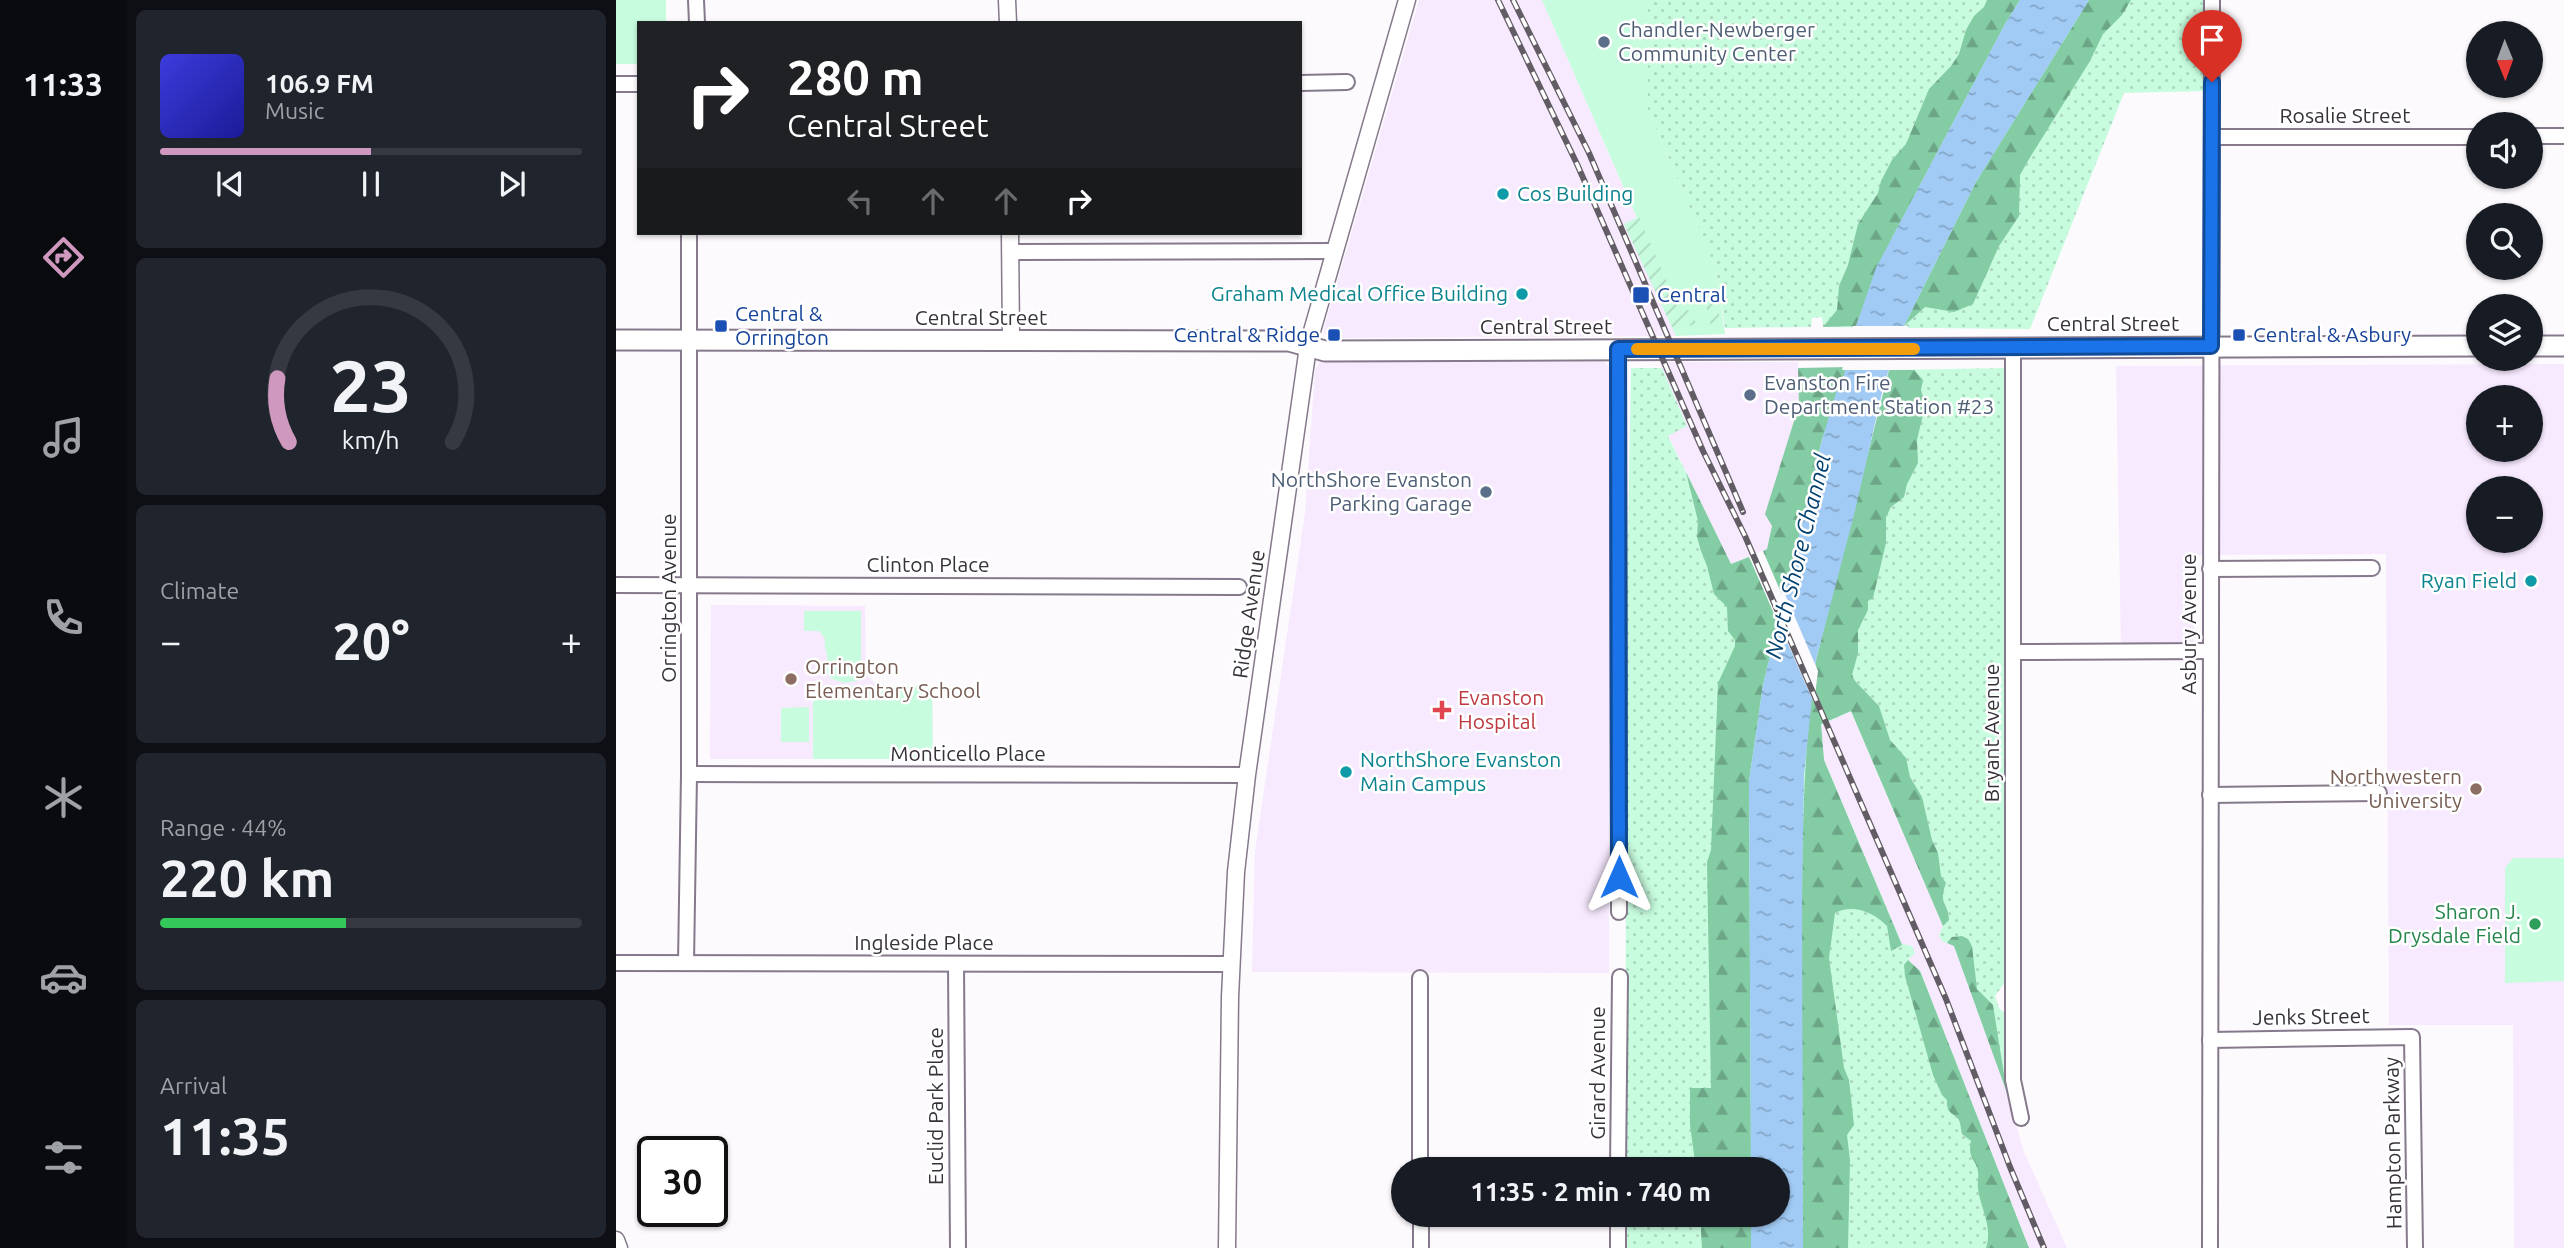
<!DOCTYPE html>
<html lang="en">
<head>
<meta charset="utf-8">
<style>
  :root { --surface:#171b24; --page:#20242c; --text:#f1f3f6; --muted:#9ea1a6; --line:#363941; --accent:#cf98bf }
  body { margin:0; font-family:Ubuntu,sans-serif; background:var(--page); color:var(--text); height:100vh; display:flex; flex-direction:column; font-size:26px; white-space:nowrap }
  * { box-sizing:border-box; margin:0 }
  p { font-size:23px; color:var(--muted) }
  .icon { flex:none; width:38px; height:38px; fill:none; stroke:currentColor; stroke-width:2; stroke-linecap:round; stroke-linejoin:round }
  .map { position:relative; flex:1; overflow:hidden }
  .panel { display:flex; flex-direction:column; gap:10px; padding:10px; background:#0d0f14; width:490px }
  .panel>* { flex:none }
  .guide { position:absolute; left:21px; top:21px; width:665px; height:214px; border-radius:0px; box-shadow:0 2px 5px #0004; background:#202124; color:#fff; overflow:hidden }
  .needle { width:46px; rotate:179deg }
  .buttons { position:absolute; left:1850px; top:21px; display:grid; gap:14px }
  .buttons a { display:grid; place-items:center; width:77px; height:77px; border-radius:50%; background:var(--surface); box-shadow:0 2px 5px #0004; font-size:35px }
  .speed { position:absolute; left:21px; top:1136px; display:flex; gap:14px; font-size:35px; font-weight:700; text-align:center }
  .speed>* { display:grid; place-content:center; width:91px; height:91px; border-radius:50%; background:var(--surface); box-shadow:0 2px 5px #0004; line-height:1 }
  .speed .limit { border:4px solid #111; border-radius:10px; background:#fff; color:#111 }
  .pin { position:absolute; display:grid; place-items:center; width:60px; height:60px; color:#fff; margin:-72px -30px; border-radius:50% 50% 50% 0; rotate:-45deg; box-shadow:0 0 7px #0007 }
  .pin .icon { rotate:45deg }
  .me { position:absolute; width:77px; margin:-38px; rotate:0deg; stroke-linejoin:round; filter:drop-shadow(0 0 5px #0008) }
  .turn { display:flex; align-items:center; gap:24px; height:147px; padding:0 35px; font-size:32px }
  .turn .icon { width:91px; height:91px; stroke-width:2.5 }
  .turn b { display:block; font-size:49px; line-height:60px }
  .lanes { display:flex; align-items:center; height:66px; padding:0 35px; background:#0003; justify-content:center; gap:35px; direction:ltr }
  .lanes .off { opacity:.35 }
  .big { font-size:52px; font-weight:700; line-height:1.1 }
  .panel .widget { flex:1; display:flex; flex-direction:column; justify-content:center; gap:10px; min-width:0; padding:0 24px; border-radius:10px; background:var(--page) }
  .panel .dial { align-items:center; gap:0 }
  .dial svg { height:182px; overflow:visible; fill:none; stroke:var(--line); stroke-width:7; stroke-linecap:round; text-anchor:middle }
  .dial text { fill:var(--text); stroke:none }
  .song { display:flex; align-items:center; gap:21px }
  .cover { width:84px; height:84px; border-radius:10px; background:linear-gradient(135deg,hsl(240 70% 55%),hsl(240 70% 35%)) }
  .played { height:7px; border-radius:4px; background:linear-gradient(90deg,var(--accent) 50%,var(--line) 50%) }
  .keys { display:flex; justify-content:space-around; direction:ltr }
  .heat { display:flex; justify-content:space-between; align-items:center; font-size:38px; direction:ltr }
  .charge { height:10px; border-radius:5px; background:linear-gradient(90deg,#34c759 44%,var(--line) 0) }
  .trip { position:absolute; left:775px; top:1157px; width:399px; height:70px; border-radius:35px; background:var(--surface); box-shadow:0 2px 5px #0004; font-weight:700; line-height:70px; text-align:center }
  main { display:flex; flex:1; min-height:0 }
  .tabs { display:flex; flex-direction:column; width:126px; justify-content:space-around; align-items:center; background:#090b0e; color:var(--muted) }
  .tabs .icon { width:49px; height:49px }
  .tabs .on { color:var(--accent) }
  .tabs b { font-size:32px; color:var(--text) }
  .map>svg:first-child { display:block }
  .built { fill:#f7e9fe; fill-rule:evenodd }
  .grass { fill:url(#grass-dots) }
  .forest { fill:url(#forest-firs) }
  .park { fill:#c7fcde }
  .garden { fill:url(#garden-furrows) }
  .water { fill:url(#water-ripples) }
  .pier { fill:#fdfafe }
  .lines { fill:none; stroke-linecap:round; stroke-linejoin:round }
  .minor-casing { stroke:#85798b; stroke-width:18 }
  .tertiary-casing { stroke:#85798b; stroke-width:19 }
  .secondary-casing { stroke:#85798b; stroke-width:23 }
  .minor { stroke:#fff; stroke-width:14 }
  .tertiary { stroke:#fff; stroke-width:16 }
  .secondary { stroke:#fff; stroke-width:19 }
  .rail-casing { stroke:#625d64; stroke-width:6 }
  .rail { stroke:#fff; stroke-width:3.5; stroke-dasharray:10; stroke-linecap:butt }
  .route-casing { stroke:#114b97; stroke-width:18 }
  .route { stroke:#1a73e8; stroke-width:12 }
  .slow { stroke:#f59e0b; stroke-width:12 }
  .service-dot { fill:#5c6f8a; stroke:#fff; stroke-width:2.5 }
  .culture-dot { fill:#0f9aa8; stroke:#fff; stroke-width:2.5 }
  .transit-dot { fill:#1a4fb4; stroke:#fff; stroke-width:2.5 }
  .education-dot { fill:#8d6e63; stroke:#fff; stroke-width:2.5 }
  .health-dot { fill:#e0444e; stroke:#fff; stroke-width:2.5 }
  .leisure-dot { fill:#2e9e5b; stroke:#fff; stroke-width:2.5 }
  .labels { text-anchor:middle; stroke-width:5; stroke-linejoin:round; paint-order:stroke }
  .service-label { font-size:21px; fill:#4e5e75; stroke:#fff; text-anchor:start }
  .street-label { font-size:21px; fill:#37323a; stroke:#fff }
  .culture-label { font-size:21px; fill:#0d838f; stroke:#fff; text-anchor:start }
  .transit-label { font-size:21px; fill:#164399; stroke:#fff; text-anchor:start }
  .education-label { font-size:21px; fill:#785e54; stroke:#fff; text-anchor:start }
  .health-label { font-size:21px; fill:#be3a42; stroke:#fff; text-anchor:start }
  .leisure-label { font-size:21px; fill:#27864d; stroke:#fff; text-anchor:end }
  .water-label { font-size:23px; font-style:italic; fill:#02406f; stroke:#fff }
</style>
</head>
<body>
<main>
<nav class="tabs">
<b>11:33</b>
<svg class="icon on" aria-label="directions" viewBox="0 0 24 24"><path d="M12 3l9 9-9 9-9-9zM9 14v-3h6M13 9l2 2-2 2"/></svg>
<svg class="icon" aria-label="music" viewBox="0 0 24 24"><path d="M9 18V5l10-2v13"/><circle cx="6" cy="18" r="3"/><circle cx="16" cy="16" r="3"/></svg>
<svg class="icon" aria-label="phone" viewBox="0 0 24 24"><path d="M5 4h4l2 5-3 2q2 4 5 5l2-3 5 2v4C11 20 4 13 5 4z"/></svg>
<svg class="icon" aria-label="climate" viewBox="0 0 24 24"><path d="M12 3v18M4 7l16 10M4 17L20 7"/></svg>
<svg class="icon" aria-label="car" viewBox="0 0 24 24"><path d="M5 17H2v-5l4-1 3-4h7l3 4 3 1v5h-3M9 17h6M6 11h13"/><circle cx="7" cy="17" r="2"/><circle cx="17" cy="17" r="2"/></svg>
<svg class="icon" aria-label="filters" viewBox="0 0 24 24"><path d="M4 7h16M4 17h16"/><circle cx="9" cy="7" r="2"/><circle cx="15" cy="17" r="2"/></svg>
</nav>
<section class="panel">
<div class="widget">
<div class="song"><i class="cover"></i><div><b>106.9 FM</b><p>Music</p></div></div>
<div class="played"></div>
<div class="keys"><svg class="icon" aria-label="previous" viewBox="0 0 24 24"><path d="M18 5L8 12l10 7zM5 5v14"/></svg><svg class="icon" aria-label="pause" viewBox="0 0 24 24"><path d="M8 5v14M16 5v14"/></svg><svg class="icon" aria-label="next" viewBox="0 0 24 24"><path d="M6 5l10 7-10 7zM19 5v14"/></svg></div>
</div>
<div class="widget dial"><svg viewBox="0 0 100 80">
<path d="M14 69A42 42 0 1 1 86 69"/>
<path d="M14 69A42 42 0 0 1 9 41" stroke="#cf98bf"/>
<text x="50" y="56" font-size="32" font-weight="700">23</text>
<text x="50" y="72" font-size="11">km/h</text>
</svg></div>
<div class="widget"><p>Climate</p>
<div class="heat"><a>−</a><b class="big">20°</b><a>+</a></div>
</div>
<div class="widget"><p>Range · 44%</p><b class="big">220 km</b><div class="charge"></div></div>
<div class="widget"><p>Arrival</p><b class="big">11:35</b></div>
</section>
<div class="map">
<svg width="1948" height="1248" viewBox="0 0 1948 1248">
  <defs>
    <pattern id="grass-dots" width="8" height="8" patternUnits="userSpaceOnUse" patternTransform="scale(1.75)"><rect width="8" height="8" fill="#c7fcde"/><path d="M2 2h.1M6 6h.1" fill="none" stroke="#acd8bf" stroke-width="1.8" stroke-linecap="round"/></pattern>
    <pattern id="forest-firs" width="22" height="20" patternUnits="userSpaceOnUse" patternTransform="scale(1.75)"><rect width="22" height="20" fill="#83cca4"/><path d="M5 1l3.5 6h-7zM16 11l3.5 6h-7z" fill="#6ca687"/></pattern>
    <pattern id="garden-furrows" width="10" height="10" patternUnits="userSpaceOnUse" patternTransform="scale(1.75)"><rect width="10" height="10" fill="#c7fcde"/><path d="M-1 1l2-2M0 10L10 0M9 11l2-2" fill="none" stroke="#acd8bf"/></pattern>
    <pattern id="water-ripples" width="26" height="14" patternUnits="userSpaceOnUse" patternTransform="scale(1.75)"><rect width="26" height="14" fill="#a1cbf5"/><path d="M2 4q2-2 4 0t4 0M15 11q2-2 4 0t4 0" fill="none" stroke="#84a5c7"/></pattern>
  </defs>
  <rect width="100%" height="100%" fill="#fdfafe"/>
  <g class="built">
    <polygon points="803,0 926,0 1031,242 1060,336 714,338 708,334 708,328"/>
    <polygon points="704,362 988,362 993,366 993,973 636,972 639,851 689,513 699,370"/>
    <polygon points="1043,362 1182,362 1183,405 1150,513 1156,525 1151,549 1115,564 1052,435 1071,426"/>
    <path d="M 1948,364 L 1948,1248 L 1898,1248 L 1897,1025 L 1773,1025 L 1770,554 L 1578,555 L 1578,648 L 1505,648 L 1500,366 ZM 1862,397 L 1914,397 L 1914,450 L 1862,450 ZM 1862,488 L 1914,488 L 1914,541 L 1862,541 Z"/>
    <polygon points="95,605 249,606 250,673 261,686 316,686 317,759 94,759"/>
    <polygon points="1234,710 1327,926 1323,935 1325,938 1326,941 1338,946 1391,1093 1408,1152 1451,1248 1413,1248 1304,971 1292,960 1296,946 1286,945 1208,759 1205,725"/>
  </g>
  <g class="grass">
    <polygon points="1032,0 1588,0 1588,91 1508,93 1414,329 1207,327 1206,317 1196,318 1195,327 1109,328 1100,269 1032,110"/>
    <polygon points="1015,368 1046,368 1071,426 1052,436 1115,564 1133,557 1194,695 1273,370 1390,368 1388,601 1390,981 1379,996 1383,1008 1390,1014 1391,1093 1338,946 1326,941 1323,935 1327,926 1235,711 1205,725 1208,760 1286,944 1296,946 1299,953 1292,960 1304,971 1413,1248 1009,1248 1009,1215 1162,1214 1162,1169 1009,1169 1011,593"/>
  </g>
  <g class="forest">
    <polygon points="1371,0 1404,0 1389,24 1276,238 1240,326 1207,327 1221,310 1223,286 1232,265 1242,224 1262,193 1265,181 1276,160 1290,144 1313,89 1335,66 1343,54 1350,30 1358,16 1368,7"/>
    <polygon points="1473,0 1515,0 1506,15 1487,34 1474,61 1413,159 1404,175 1403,216 1383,246 1357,304 1338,312 1309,307 1288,326 1360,182"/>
    <polygon points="1231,367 1206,440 1169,594 1166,595 1147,551 1151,549 1156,526 1149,514 1183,405 1182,368"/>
    <path d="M 1273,370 L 1298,370 L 1307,380 L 1305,390 L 1309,406 L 1301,440 L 1302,463 L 1291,484 L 1288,497 L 1275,507 L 1270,517 L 1270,543 L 1257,598 L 1252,601 L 1252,610 L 1242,630 L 1242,653 L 1236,675 L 1239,681 L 1263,706 L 1274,740 L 1290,758 L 1294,777 L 1306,797 L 1316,840 L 1322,853 L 1325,876 L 1330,883 C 1322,905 1332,901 1333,920 L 1327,926 L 1235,711 L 1205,724 L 1208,760 L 1286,945 L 1275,951 L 1271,926 C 1259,913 1237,903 1219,913 L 1213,958 L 1228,1068 L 1233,1080 L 1238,1125 L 1231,1135 L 1234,1160 L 1232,1248 L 1187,1248 C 1186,1149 1186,1050 1186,951 C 1186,854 1186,756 1200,660 Z"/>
    <polygon points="1070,472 1115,564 1133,557 1162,623 1147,685 1133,781 1135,1169 1080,1169 1074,1125 1074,1088 1095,1088 1091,862 1095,850 1102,683 1119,646 1119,640 1112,631 1111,607 1098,594 1091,566 1085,551 1081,537 1082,521"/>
    <polygon points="1346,936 1352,939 1356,946 1361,989 1377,1005 1391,1093 1338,946 1331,943 1336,937"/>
    <path d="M 1292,960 L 1304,971 L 1413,1248 L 1370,1248 C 1377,1226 1365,1210 1362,1189 C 1361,1183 1363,1177 1362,1172 C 1361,1159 1351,1160 1355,1141 L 1346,1134 C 1345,1130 1345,1127 1344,1123 C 1341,1112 1330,1117 1331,1100 L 1326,1095 L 1317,1075 L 1289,976 L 1288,965 Z"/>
    <polygon points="1084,1215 1135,1215 1135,1248 1086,1248"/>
  </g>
  <g class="park">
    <polygon points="0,0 50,0 50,23 23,23 23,64 0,64"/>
    <polygon points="926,0 1032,0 1032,110 1100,269 1109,334 1060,336 1008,224 1021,218"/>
    <path d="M 188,611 L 245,611 L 245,672 L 241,681 L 228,683 L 214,678 C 208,668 212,665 211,655 C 210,649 208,646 209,639 L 203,631 L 188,631 Z"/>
    <polygon points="202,686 316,686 317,759 197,759 197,694"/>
    <polygon points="193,707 193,742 165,742 165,708"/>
    <polygon points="1897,858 1948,858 1948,981 1889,983 1889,868"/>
  </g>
  <g class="garden">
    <polygon points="1023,217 1064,312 1071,310 1077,312 1080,325 1056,327 1008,224"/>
    <polygon points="1102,297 1103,316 1095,326 1090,305 1092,301"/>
  </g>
  <polygon class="water" points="1404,0 1473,0 1360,182 1288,326 1268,384 1239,511 1200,660 1188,775 1186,889 1187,1248 1135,1248 1135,1215 1162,1214 1162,1169 1135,1169 1133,781 1147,685 1206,440 1220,393 1227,379 1240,326 1260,268 1389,24"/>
  <g class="pier">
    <polygon points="1237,326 1292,326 1277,370 1226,370"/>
    <polygon points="1165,593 1169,594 1202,671 1198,703 1160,617"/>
  </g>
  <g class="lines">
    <defs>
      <g id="minor">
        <polyline points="80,0 81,23"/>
        <polyline points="684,83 731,82"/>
        <polyline points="0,84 23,84"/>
        <polyline points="1914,136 1948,136"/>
        <polyline points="1596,137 1862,137"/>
        <polyline points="394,252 719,251"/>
        <polyline points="1397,348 1397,1080 1405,1118"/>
        <polyline points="1002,349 1003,912"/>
        <polyline points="1594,569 1756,568"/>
        <polyline points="0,585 623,587"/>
        <polyline points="1397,652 1594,651"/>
        <polyline points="73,774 631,775"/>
        <polyline points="1594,795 1763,793"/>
        <polyline points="0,963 615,964"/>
        <polyline points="70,963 73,774 73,233"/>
        <polyline points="340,964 342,1248"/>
        <polyline points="804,978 804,1169"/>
        <polyline points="1594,1040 1796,1037 1799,1248"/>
        <polyline points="1002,1169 1004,977"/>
        <polyline points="805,1214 805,1248"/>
        <polyline points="1002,1248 1002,1214"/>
        <polyline points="1594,1248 1596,0"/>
      </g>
      <g id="tertiary">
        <polyline points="391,0 392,23"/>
        <polyline points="394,233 395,340"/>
        <polyline points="0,1240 3,1248"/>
        <polyline points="611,1248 614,997 620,872 631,775 690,361 692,345 791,0"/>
      </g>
      <g id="secondary">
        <polyline points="0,340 673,341 709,351 1862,346"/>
        <polyline points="1914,346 1948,346"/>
      </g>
    </defs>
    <use href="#minor" class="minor-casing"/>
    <use href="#tertiary" class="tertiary-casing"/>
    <use href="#secondary" class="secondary-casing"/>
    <use href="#minor" class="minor"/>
    <use href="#tertiary" class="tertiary"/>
    <use href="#secondary" class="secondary"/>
    <defs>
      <g id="rail">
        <polyline points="882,0 961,164 1087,451 1129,536 1330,999 1394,1167 1428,1248"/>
        <polyline points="897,0 973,153 1127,512"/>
      </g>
    </defs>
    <use href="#rail" class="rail-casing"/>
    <use href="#rail" class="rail"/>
  </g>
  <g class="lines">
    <defs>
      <polyline id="route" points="1003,877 1002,349 1595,346 1596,82"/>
    </defs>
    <use href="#route" class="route-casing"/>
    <use href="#route" class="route"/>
    <polyline class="slow" points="1021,349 1298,349"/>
  </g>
  <g class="service-dot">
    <circle cx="988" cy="42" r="7"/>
    <circle cx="1134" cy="395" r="7"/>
    <circle cx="870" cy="492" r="7"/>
  </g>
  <g class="culture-dot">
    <circle cx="887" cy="194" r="7"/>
    <circle cx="906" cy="294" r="7"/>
    <circle cx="1915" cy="581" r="7"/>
    <circle cx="730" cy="772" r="7"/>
  </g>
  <g class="transit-dot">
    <rect x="1016" y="286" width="18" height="18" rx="3.5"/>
    <rect x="98" y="319" width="14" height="14" rx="3.5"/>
    <rect x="711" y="328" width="14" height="14" rx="3.5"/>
    <rect x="1616" y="328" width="14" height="14" rx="3.5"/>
  </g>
  <g class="education-dot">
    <circle cx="175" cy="679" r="7"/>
    <circle cx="1860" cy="789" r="7"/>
  </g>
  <path class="health-dot" d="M822.5 699.5h7v7h7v7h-7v7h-7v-7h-7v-7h7z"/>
  <circle class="leisure-dot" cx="1919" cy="924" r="7"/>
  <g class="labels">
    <g class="service-label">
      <text x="1002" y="37">Chandler-Newberger<tspan x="1002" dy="24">Community Center</tspan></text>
      <text x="1148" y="390">Evanston Fire<tspan x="1148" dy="24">Department Station #23</tspan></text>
      <text x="856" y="487" text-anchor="end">NorthShore Evanston<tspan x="856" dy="24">Parking Garage</tspan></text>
    </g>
    <g class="street-label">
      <text x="1729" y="123">Rosalie Street</text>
      <text x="365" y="325">Central Street</text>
      <text x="1497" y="331">Central Street</text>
      <text x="930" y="334">Central Street</text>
      <text x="312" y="572">Clinton Place</text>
      <text transform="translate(53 598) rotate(-90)" y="7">Orrington Avenue</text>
      <text transform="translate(633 614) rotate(-82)" y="7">Ridge Avenue</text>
      <text transform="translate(1573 624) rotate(-90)" y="7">Asbury Avenue</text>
      <text transform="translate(1376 733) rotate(-90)" y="7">Bryant Avenue</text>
      <text x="352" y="761">Monticello Place</text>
      <text x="308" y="950">Ingleside Place</text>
      <text transform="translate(1695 1017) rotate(-1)" y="7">Jenks Street</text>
      <text transform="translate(982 1073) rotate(-90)" y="7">Girard Avenue</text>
      <text transform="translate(320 1106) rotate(-90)" y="7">Euclid Park Place</text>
      <text transform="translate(1777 1143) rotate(-91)" y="7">Hampton Parkway</text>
    </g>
    <g class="culture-label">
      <text x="901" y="201">Cos Building</text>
      <text x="892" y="301" text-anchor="end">Graham Medical Office Building</text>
      <text x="1901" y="588" text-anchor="end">Ryan Field</text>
      <text x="744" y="767">NorthShore Evanston<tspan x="744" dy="24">Main Campus</tspan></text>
    </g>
    <g class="transit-label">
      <text x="1041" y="302">Central</text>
      <text x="119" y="321">Central &amp;<tspan x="119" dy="24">Orrington</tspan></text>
      <text x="704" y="342" text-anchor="end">Central &amp; Ridge</text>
      <text x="1637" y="342">Central &amp; Asbury</text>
    </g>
    <g class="education-label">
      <text x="189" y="674">Orrington<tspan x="189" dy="24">Elementary School</tspan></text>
      <text x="1846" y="784" text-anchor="end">Northwestern<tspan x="1846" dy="24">University</tspan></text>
    </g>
    <g class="health-label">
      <text x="842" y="705">Evanston<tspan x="842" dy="24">Hospital</tspan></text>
    </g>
    <g class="leisure-label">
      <text x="1905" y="919">Sharon J.<tspan x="1905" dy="24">Drysdale Field</tspan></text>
    </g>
    <g class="water-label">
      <text transform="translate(1182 556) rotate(-76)" y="8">North Shore Channel</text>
    </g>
  </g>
</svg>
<div class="buttons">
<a><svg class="needle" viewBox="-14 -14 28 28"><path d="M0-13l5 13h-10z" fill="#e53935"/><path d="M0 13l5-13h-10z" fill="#9ea1a6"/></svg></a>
<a><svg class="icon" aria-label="sound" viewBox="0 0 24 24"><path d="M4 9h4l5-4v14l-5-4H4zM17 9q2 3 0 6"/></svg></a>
<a><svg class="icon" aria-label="search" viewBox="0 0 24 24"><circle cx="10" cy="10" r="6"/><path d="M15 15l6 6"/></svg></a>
<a><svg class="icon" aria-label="layers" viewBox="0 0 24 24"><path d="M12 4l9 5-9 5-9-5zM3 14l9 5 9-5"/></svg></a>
<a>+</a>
<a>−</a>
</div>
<div class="speed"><div class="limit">30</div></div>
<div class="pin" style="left:1596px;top:82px;background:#d93025"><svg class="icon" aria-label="arrive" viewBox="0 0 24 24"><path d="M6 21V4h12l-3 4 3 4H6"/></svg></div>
<svg class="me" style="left:1003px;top:877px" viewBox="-20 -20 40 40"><path d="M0-17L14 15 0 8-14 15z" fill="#1a73e8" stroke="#fff" stroke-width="4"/></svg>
<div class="trip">11:35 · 2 min · 740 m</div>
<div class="guide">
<div class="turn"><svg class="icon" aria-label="right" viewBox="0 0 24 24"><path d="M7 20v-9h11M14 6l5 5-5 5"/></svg><div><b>280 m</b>Central Street</div></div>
<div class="lanes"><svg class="icon off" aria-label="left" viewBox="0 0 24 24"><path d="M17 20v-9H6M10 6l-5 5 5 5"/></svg><svg class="icon off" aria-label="ahead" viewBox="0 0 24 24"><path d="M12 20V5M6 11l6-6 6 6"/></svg><svg class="icon off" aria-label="ahead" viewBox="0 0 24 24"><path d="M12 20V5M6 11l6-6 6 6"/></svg><svg class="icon" aria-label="right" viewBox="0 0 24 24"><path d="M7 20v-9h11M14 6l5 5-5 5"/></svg></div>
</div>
</div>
</main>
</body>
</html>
